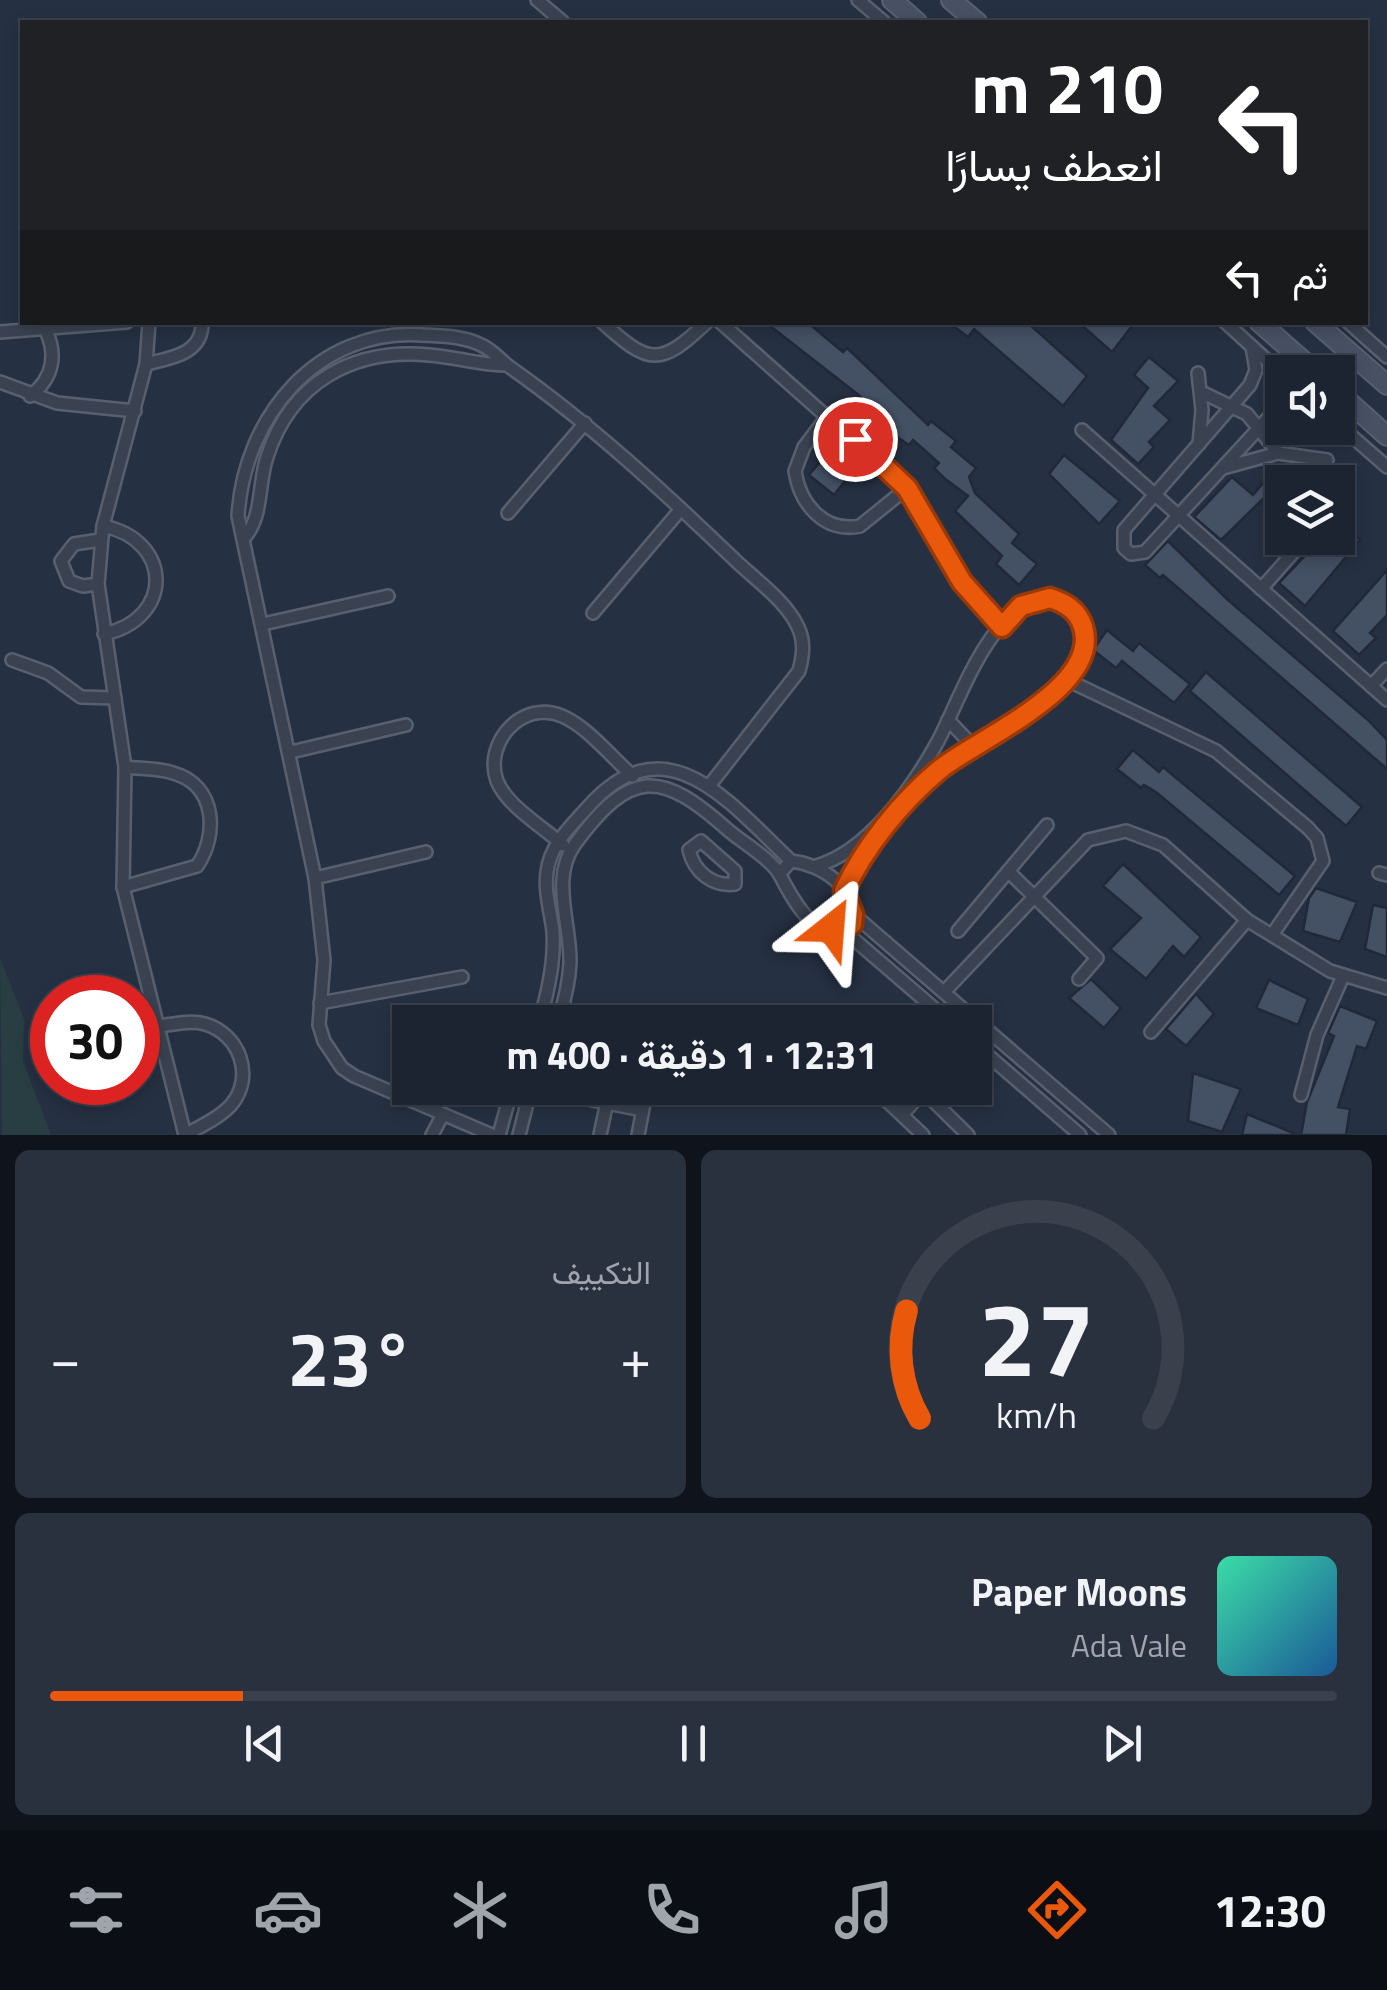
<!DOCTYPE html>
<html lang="ar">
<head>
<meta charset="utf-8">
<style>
  :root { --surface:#1c2432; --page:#29303e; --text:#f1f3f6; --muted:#a0a4ac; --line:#3a414d; --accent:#ea580c }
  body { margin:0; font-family:"Titillium Web",Vazirmatn,sans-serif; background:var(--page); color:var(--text); direction:rtl; height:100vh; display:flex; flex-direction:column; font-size:38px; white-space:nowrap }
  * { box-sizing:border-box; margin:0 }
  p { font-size:32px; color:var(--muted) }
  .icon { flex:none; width:55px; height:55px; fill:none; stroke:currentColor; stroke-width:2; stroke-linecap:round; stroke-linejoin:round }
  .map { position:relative; height:1135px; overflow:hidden; direction:ltr }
  .drawer { display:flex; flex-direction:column; gap:15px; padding:15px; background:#0f141c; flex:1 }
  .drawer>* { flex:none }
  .top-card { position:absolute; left:20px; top:20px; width:1348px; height:305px; border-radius:0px; box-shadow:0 5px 15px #0003,0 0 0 2px var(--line); direction:rtl; background:#202124; color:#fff; overflow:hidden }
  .tools { position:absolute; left:1265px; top:355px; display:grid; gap:20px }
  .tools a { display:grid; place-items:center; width:90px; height:90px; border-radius:0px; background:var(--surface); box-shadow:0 5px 15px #0003,0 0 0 2px var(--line); font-size:50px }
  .speed { position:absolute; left:30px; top:975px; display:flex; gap:20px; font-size:50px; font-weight:700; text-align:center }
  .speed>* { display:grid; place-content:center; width:130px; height:130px; border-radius:50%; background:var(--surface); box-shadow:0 5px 15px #0003,0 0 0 2px var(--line); line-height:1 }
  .speed .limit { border:15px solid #d22; background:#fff; color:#111 }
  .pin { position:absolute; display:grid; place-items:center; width:85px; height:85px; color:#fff; margin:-42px; border:5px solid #fff; border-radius:50%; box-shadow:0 2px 10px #0007 }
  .me { position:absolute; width:110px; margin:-55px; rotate:28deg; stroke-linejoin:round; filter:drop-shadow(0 0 8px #0008) }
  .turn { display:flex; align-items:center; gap:35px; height:210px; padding:0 40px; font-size:45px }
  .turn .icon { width:130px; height:130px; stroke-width:2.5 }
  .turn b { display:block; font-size:70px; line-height:85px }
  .then { display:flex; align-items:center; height:95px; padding:0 40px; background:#0003; gap:20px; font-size:38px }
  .big { font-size:75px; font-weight:700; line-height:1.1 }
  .drawer .widget { flex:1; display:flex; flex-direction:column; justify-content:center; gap:15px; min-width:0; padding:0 35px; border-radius:15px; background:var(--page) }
  .drawer .dial { align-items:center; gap:0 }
  .dial svg { height:260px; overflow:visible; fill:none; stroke:var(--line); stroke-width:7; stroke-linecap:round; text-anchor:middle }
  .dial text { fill:var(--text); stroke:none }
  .song { display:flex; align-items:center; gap:30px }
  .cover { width:120px; height:120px; border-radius:15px; background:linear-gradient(135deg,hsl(160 70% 55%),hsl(210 70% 35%)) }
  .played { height:10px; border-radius:5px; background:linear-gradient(90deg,var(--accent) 15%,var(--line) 15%) }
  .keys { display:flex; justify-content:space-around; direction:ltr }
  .heat { display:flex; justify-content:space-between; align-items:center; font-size:55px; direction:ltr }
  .drawer .tiles { flex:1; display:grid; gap:15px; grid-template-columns:1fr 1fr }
  .widget:last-child { grid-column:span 2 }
  .trip { position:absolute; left:392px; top:1005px; width:600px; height:100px; border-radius:0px; background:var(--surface); box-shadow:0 5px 15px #0003,0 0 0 2px var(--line); font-weight:700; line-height:100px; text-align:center; direction:rtl }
  .tab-bar { display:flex; height:160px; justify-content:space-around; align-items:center; background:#0b0e14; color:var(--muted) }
  .tab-bar .icon { width:70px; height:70px }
  .tab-bar .selected { color:var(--accent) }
  .tab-bar b { font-size:45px; color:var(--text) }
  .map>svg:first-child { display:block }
  .green { fill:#283e43 }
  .building { fill:#445064; stroke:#212939; stroke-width:2.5 }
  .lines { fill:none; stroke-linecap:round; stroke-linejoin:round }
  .minor-casing { stroke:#58606f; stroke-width:16 }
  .secondary-casing { stroke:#58606f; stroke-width:22 }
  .minor { stroke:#3a4251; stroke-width:11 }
  .secondary { stroke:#485164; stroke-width:18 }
  .route-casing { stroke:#983908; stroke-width:25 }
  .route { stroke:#ea580c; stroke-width:18 }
</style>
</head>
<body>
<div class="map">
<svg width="1387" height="1135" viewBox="0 0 1387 1135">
  <rect width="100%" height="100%" fill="#253042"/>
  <polygon class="green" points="0,958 24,1019 23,1061 51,1135 2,1135"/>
  <g class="building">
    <polygon points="765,322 807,322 843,352 847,348 928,425 931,421 956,441 951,447 976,468 969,477 975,493 1019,534 1012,543 1037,564 1019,585 996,564 1002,556 955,511 968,496 944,478 934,468 939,463 913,440 909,445 894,435 867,409 860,396"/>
    <polygon points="948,322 1027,322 1087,376 1063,406 974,329 968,337"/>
    <polygon points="1078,322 1135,322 1112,352"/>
    <polygon points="1149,357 1178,381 1154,406 1170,420 1149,442 1154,447 1138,464 1111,440 1148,388 1134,375"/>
    <polygon points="1064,455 1120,501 1099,524 1049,474"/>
    <polygon points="825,456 849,476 834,495 809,475"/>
    <polygon points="1274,470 1282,477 1282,507 1267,495 1221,540 1194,517 1232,477 1253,495"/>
    <polygon points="1338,520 1360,540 1305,606 1279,583 1322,538 1338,538"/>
    <polygon points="1168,541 1228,600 1368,720 1387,740 1387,769 1163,575 1160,578 1145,565"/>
    <polygon points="1387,570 1387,615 1370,633 1376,638 1359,655 1333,631"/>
    <polygon points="1107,630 1133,651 1139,643 1190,684 1174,703 1122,661 1116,668 1093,650"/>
    <polygon points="1206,672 1362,807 1346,826 1190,691"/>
    <polygon points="1133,750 1159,772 1163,767 1295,876 1279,895 1156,792 1144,785 1141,788 1117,769"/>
    <polygon points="1123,864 1201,937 1184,957 1173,946 1146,979 1110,949 1141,918 1103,886"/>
    <polygon points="1316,888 1357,902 1340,942 1303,931 1309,898"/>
    <polygon points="1373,905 1387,908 1387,957 1365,949"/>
    <polygon points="1091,979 1121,1008 1104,1028 1069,998"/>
    <polygon points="1269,980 1308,999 1298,1025 1256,1008"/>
    <polygon points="1196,994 1214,1014 1186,1046 1166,1029"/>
    <polygon points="1340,1006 1377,1021 1366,1049 1357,1046 1338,1107 1350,1109 1346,1135 1301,1135 1307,1102 1334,1036 1328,1033"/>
    <polygon points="1193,1073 1241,1089 1222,1132 1188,1121"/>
    <polygon points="1247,1114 1298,1135 1242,1135"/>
  </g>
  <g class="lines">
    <defs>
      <g id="minor">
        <polyline points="537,0 563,22"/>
        <polyline points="858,0 884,22"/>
        <polyline points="149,322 146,364 103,526 98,584 125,767 123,887 185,1135"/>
        <path d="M 602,322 C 649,365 660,367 707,322"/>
        <polyline points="720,322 907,488 962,582 1002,627"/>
        <polyline points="1225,322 1282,374"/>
        <polyline points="1348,322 1387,357"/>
        <polyline points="0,332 127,322"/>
        <polyline points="1252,347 1256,370 1250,385 1124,530 1124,548 1131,554 1145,552 1282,403"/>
        <path d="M 146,364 C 171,358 203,354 202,322"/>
        <polyline points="1198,373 1202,410 1199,444"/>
        <polyline points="0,382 57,403 135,411"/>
        <polyline points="1201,392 1247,414 1278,453"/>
        <path d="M 30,396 C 54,378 58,353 44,327"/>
        <path d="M 829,414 L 804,447 L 795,471 C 800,504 824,533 860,526 L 907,488"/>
        <polyline points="1338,424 1387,467"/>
        <polyline points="1082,430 1387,700"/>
        <polyline points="1223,468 1278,453 1327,460"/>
        <polyline points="508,513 585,423"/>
        <path d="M 103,526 C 173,540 174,619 104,634"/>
        <path d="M 244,538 C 263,518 258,483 267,457 C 291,382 353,348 429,355 C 456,357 480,365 506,365"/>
        <polyline points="98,584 83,586 69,581 61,561 74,544 100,540"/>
        <polyline points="1261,589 1306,538"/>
        <polyline points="593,613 681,509"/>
        <polyline points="263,624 388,596"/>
        <polyline points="12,660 48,673 81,697 115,698"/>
        <polyline points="1065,679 1216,751 1308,828 1317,838 1323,861 1272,935"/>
        <polyline points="1371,686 1387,669"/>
        <polyline points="948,720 974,747"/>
        <polyline points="291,752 406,725"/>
        <path d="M 701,841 L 735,871 L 735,884 C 713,887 694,872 689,850 Z"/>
        <path d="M 563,845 C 543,827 507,806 497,781 C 483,742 523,699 562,716 C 588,727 612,758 633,776"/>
        <path d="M 816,866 C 867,852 912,788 937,743 C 961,699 990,602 1049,598 C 1065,603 1077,610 1083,627 C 1103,688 974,740 939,770 C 901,802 865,846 844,891"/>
        <polyline points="1008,871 1097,958 1079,979"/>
        <polyline points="1379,873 1387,875"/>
        <polyline points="315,878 426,852"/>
        <path d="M 123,887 L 197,866 C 218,836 217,785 173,773 C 159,768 140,769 125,767"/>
        <polyline points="853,914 1109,1135"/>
        <polyline points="842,929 950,1022"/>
        <polyline points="958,931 1047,825"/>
        <polyline points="945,991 1088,840 1126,831 1163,845 1247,920 1330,971 1387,988"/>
        <polyline points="320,1003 462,977"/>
        <path d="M 539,1022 C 548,993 555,963 553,932 C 551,912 544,892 547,872 C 550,845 570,827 587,808 C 665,719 729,802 791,861"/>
        <path d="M 558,1022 C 564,1003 569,983 570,963 C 571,923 550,878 575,844 C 631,768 661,770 728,830 C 743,843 770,858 780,875 C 792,898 815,946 851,924 C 860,889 821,864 791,861 L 779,874"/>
        <polyline points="629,1022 639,1019 649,1022"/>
        <path d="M 159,1026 C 174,1024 191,1020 205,1024 C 240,1034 255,1077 231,1105 C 219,1118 201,1126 185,1135"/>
        <polyline points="1151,1032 1247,920"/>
        <polyline points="975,1044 1080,1135"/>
        <polyline points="532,1088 642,1110"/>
        <polyline points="873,1088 923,1135"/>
        <polyline points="920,1088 968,1135"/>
        <polyline points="1301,1095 1317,1035 1343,976"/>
        <polyline points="902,1115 926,1088"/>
        <polyline points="432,1135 442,1116"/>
        <path d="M 492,1135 L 354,1076 L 342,1068 L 324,1041 L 319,1025 L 324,960 L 315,878 L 238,516 C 244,417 317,328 422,335 C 441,336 464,336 481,345 C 493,350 501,361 511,368 C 592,425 664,492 736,561 C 756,580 786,601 798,627 C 805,642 803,656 799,671 L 709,786"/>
        <polyline points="499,1135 512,1088"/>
        <polyline points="519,1135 531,1088"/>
        <polyline points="600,1135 610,1088"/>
        <polyline points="638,1135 647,1088"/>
      </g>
      <g id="secondary">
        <polyline points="892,0 917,22"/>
        <polyline points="951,0 977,22"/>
        <polyline points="1259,322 1316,372"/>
        <polyline points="1315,322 1387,385"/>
        <polyline points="1338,392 1387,436"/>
      </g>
    </defs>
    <use href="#minor" class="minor-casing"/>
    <use href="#secondary" class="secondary-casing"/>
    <use href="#minor" class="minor"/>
    <use href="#secondary" class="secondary"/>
  </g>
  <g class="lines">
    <defs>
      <path id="route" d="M 831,928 L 852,924 L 853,914 L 844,891 C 865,846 901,802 939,770 C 975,740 1102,688 1083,627 C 1078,610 1065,603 1050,598 L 1021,606 L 1002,627 L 962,582 L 907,488 L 855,439"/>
    </defs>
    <use href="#route" class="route-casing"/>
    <use href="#route" class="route"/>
  </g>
</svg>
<div class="tools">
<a><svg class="icon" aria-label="sound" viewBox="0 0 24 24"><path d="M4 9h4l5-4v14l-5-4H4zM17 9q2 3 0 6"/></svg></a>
<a><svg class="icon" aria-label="layers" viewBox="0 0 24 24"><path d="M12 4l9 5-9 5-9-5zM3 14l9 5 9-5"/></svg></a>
</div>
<div class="speed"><div class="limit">30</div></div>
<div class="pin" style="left:855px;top:439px;background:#d93025"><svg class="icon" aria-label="arrive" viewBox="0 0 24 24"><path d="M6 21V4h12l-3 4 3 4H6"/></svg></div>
<svg class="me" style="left:831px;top:928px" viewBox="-20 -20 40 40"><path d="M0-17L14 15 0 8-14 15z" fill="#ea580c" stroke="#fff" stroke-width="4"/></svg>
<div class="trip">12:31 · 1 دقيقة · 400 m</div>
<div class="top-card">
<div class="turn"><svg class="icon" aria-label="left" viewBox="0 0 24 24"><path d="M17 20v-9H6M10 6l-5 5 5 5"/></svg><div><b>210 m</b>انعطف يسارًا</div></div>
<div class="then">ثم<svg class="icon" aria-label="left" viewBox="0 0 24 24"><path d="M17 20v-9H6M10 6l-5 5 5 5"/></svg></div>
</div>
</div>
<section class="drawer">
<div class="tiles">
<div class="widget dial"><svg viewBox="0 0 100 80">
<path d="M14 69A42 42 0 1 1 86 69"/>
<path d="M14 69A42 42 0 0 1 10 36" stroke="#ea580c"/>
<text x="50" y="56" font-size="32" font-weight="700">27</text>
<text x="50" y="72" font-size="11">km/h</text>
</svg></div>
<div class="widget"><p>التكييف</p>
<div class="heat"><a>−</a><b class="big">23°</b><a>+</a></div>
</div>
<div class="widget">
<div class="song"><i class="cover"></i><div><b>Paper Moons</b><p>Ada Vale</p></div></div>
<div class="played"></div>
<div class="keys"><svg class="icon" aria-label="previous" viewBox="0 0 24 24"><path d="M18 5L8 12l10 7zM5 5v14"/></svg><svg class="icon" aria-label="pause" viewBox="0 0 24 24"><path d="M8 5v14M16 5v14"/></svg><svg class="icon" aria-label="next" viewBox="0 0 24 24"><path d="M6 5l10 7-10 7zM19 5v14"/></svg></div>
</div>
</div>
</section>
<nav class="tab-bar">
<b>12:30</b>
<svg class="icon selected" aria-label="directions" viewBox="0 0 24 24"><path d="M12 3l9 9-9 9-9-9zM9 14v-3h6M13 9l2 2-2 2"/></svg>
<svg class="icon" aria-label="music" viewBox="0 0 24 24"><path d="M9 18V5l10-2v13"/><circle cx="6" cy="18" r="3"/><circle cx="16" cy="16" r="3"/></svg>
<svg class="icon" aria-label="phone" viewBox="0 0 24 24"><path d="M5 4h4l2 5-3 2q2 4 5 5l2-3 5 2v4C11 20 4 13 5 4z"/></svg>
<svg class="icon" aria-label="climate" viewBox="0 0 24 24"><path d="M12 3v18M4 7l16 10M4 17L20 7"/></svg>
<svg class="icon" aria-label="car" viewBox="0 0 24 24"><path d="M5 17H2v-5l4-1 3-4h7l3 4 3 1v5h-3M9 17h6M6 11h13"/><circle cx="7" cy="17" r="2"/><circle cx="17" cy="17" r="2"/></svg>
<svg class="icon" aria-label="filters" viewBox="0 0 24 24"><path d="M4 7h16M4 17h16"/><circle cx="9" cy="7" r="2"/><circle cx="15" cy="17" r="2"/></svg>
</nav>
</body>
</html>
